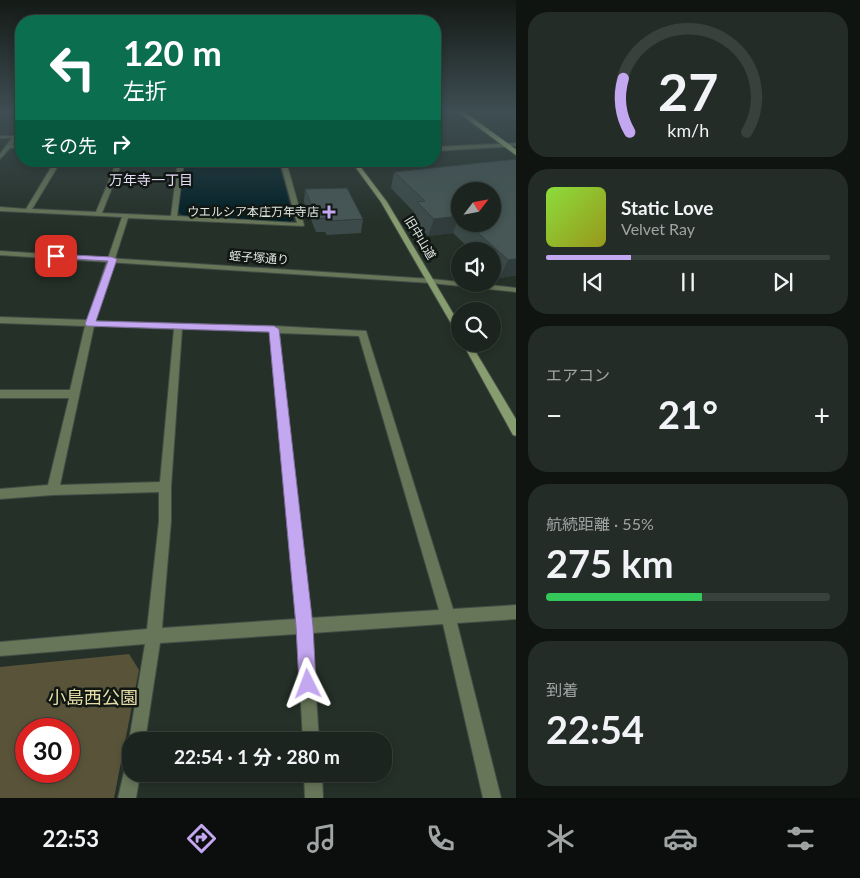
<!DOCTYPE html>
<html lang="ja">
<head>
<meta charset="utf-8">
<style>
  :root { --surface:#1b241e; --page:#242c27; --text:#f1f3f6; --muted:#a0a4a4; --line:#39413c; --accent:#c4a7f1 }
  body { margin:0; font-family:Lato,"Noto Sans JP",sans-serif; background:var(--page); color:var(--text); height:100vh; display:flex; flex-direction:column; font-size:19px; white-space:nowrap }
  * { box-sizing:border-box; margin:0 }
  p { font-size:16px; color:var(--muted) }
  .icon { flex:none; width:28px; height:28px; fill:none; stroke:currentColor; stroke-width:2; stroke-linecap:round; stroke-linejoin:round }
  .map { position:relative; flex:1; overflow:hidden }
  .panel { display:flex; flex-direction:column; gap:12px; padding:12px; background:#0f1410; width:344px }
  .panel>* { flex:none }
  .banner { position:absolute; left:15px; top:15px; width:426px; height:152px; border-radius:20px; box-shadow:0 2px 8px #0003,0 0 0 1px var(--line); background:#0b6e4f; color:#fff; overflow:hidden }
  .needle { width:32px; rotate:58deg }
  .tools { position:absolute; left:451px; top:182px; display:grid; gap:10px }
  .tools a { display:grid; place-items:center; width:50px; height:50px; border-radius:50%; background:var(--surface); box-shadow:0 2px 8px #0003,0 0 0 1px var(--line); font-size:25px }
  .speed { position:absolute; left:15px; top:718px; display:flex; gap:10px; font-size:25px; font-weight:700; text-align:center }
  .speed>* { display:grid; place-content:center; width:65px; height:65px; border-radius:50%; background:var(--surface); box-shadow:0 2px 8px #0003,0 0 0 1px var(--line); line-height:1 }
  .speed .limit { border:8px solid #d22; background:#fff; color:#111 }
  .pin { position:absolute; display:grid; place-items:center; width:42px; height:42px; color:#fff; margin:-21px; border-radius:10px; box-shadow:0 2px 8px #0006 }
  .me { position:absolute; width:55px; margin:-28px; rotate:357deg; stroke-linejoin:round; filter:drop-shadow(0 0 4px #0008) }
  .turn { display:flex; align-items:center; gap:18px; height:105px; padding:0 25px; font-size:22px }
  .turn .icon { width:65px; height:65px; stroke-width:2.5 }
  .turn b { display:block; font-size:35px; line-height:42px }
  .then { display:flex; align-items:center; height:48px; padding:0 25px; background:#0003; gap:10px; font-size:19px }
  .big { font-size:38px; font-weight:700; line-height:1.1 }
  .panel .widget { flex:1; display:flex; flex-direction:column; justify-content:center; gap:8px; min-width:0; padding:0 18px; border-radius:20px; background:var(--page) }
  .panel .dial { align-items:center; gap:0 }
  .dial svg { height:130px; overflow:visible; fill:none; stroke:var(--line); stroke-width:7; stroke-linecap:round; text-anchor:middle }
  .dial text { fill:var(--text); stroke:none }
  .song { display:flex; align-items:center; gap:15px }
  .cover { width:60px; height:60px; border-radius:8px; background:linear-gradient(135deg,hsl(90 70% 55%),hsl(60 70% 35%)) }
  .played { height:5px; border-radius:2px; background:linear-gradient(90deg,var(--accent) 30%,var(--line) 30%) }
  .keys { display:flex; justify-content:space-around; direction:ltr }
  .heat { display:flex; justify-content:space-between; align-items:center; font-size:28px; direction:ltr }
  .charge { height:8px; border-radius:4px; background:linear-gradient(90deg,#34c759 55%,var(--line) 0) }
  .trip { position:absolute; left:122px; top:732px; width:270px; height:50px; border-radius:20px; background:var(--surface); box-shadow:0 2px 8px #0003,0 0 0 1px var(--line); font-weight:700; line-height:50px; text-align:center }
  .dock { display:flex; height:80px; justify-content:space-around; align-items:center; background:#0b0e0c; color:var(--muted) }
  .dock .icon { width:35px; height:35px }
  .dock .current { color:var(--accent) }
  .dock b { font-size:22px; color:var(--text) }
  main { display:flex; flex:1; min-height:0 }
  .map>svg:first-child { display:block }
  .green { fill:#595439; fill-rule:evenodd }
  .water { fill:#001f26 }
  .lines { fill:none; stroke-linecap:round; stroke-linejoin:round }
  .minor-casing { stroke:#424d46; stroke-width:2 }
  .tertiary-casing { stroke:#424d46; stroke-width:2 }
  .secondary-casing { stroke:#424d46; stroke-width:2 }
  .trunk-casing { stroke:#424d46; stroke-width:2 }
  .minor { fill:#677558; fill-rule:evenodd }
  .tertiary { fill:#677558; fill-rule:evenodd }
  .secondary { fill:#889d6f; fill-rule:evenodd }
  .trunk { fill:#acca88; fill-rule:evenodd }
  .wall { fill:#3c4b49; fill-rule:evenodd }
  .shaded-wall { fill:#313d3c }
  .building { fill:#465755; stroke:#313d3c }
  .route { fill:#c4a7f1; stroke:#7f6d9d }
  .poi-dot { fill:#c4a7f1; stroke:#111713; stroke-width:2 }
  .labels { text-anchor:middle; stroke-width:5; stroke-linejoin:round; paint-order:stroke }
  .far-poi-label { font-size:12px; fill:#dfe7e2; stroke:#111713; text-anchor:end }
  .far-street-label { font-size:12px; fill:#dfe7e2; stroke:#111713 }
  .far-neighbourhood-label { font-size:14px; fill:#e6dcf8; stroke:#111713 }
  .near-park-label { font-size:18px; fill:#e7dda6; stroke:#111713 }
</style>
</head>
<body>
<main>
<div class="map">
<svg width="517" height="798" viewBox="0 0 517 798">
  <rect width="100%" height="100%" fill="#243028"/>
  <path class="green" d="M 129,654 L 139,670 L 114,798 L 0,798 L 0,667 ZM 26,729 L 69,729 L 69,771 L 26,771 Z"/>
  <polygon class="water" points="278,161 294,220 290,222 184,216 178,212 185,162"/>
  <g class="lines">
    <defs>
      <g id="minor">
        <polygon points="19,130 21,130 19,137 12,145 21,145 21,147 10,148 0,159 0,154 12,138 0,138 0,136 15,136"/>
        <polygon points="517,143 517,146 435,151 435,147"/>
        <path d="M 55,161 L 61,161 L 32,209 L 96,212 L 117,161 L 149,161 L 121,165 L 102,213 L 171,216 L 178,161 L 184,161 L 177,216 L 297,223 L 280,161 L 286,161 L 304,225 L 303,226 L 128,218 L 95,321 L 274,326 L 366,331 L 453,609 L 517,605 L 517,619 L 457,623 L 501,798 L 483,798 L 443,624 L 312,633 L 319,741 L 303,741 L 297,634 L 160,643 L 145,741 L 131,741 L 131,747 L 129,741 L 145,644 L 0,656 L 0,642 L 147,629 L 159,521 L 159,492 L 53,495 L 0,499 L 0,489 L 48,485 L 69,398 L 0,398 L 0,390 L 70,390 L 85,326 L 0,323 L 0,317 L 87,320 L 122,217 L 0,211 L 0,207 L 26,209 ZM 94,326 L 174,329 L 160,482 L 60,485 ZM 182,329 L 270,332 L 296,619 L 162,628 L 171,521 L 171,487 ZM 279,333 L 359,336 L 439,610 L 310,618 Z"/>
        <polygon points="131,765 131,774 140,774 136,798 118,798 125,768"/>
        <polygon points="304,774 322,774 323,798 305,798"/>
      </g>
      <polygon id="tertiary" points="0,251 431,279 460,282 460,284 480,284 517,288 517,292 431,283 0,255"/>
      <g id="secondary">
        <polygon points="351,161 356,161 387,202 460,325 460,335 456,332 381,202"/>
        <polygon points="463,344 471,344 517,421 517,436 513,435"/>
      </g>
      <polygon id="trunk" points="456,111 463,111 517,150 517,156"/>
    </defs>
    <use href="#minor" class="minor-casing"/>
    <use href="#tertiary" class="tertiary-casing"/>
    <use href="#secondary" class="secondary-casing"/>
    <use href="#trunk" class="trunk-casing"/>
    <use href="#minor" class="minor"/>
    <use href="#tertiary" class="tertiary"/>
    <use href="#secondary" class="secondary"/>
    <use href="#trunk" class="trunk"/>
  </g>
  <g class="wall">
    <path d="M 517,159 L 517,275 L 500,278 L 492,270 L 492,251 L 472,251 L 453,233 L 428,236 L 412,219 L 414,212 L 391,188 L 394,172 ZM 460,191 L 492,224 L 460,224 Z"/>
    <polygon points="305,189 363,219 361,233 327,235 325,232 316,232 304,202"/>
  </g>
  <g class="shaded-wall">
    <polygon points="459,216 453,233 428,236 434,219"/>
    <polygon points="517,259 517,275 500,278 508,260"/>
  </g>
  <g class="building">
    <polygon points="517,159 517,259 508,260 468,224 492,224 492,191 460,191 460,216 459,216 434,219 417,202 425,201 394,172"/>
    <polygon points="347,188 363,219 328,221 326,218 317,219 305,189"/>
  </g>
  <linearGradient id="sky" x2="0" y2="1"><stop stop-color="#141a16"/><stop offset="0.5" stop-color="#3f4e53"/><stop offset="1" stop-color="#3f4e53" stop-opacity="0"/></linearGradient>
  <rect width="517" height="223" fill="url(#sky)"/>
  <polygon class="route" points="53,254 112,257 117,259 96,321 274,326 279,329 313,626 316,684 314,690 308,693 301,690 299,684 296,626 269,332 87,326 85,324 108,261 56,258 53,258"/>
  <path class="poi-dot" d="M326.5 204.5h5v5h5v5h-5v5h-5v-5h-5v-5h5z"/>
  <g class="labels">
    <g class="far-poi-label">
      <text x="319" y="216">ウエルシア本庄万年寺店</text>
    </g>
    <g class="far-street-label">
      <text transform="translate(420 238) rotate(59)" y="4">旧中山道</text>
      <text transform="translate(259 258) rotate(4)" y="4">蛭子塚通り</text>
    </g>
    <g class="far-neighbourhood-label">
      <text x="151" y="185">万年寺一丁目</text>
    </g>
    <g class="near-park-label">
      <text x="93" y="704">小島西公園</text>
    </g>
  </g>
</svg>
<div class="tools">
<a><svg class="needle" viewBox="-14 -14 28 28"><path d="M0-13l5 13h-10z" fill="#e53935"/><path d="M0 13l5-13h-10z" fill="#a0a4a4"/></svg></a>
<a><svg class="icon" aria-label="sound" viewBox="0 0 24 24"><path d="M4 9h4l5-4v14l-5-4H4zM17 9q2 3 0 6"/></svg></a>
<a><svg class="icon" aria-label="search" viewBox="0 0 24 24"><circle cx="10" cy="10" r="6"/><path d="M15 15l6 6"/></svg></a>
</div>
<div class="speed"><div class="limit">30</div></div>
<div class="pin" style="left:56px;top:256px;background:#d93025"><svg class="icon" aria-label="arrive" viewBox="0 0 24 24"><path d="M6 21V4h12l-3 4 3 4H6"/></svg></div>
<svg class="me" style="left:308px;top:684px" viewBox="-20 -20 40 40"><path d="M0-17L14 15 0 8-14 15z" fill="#c4a7f1" stroke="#fff" stroke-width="4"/></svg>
<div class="trip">22:54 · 1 分 · 280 m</div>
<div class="banner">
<div class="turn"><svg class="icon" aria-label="left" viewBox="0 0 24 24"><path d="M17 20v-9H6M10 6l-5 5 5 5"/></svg><div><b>120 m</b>左折</div></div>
<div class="then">その先<svg class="icon" aria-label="right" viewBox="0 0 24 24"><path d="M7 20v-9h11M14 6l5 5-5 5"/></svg></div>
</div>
</div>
<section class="panel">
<div class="widget dial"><svg viewBox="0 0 100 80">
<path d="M14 69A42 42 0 1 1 86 69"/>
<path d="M14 69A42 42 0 0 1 10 36" stroke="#c4a7f1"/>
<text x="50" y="56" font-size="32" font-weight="700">27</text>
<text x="50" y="72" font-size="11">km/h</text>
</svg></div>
<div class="widget">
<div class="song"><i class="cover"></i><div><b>Static Love</b><p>Velvet Ray</p></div></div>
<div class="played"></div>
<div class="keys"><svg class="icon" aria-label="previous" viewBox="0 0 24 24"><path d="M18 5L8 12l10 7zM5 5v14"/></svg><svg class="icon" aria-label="pause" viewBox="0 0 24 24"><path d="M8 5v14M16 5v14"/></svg><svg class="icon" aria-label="next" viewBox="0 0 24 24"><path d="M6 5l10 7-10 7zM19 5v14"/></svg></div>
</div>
<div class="widget"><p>エアコン</p>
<div class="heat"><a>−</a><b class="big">21°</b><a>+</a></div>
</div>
<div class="widget"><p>航続距離 · 55%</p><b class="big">275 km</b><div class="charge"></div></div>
<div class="widget"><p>到着</p><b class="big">22:54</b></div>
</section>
</main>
<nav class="dock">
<b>22:53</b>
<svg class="icon current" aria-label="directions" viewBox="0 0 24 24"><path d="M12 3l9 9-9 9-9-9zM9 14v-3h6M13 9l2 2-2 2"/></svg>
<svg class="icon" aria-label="music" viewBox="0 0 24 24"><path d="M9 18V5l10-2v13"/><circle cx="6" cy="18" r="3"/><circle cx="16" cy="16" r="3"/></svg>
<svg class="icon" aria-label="phone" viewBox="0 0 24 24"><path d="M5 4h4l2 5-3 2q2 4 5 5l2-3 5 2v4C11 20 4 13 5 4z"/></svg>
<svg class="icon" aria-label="climate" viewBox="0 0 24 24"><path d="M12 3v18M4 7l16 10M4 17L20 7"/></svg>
<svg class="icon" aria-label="car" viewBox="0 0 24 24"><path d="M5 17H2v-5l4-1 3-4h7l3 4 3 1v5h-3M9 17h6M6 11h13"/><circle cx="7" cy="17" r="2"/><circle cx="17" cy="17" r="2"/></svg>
<svg class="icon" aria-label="filters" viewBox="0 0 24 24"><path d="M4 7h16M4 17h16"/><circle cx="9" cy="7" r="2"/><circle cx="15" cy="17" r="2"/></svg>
</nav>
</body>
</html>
